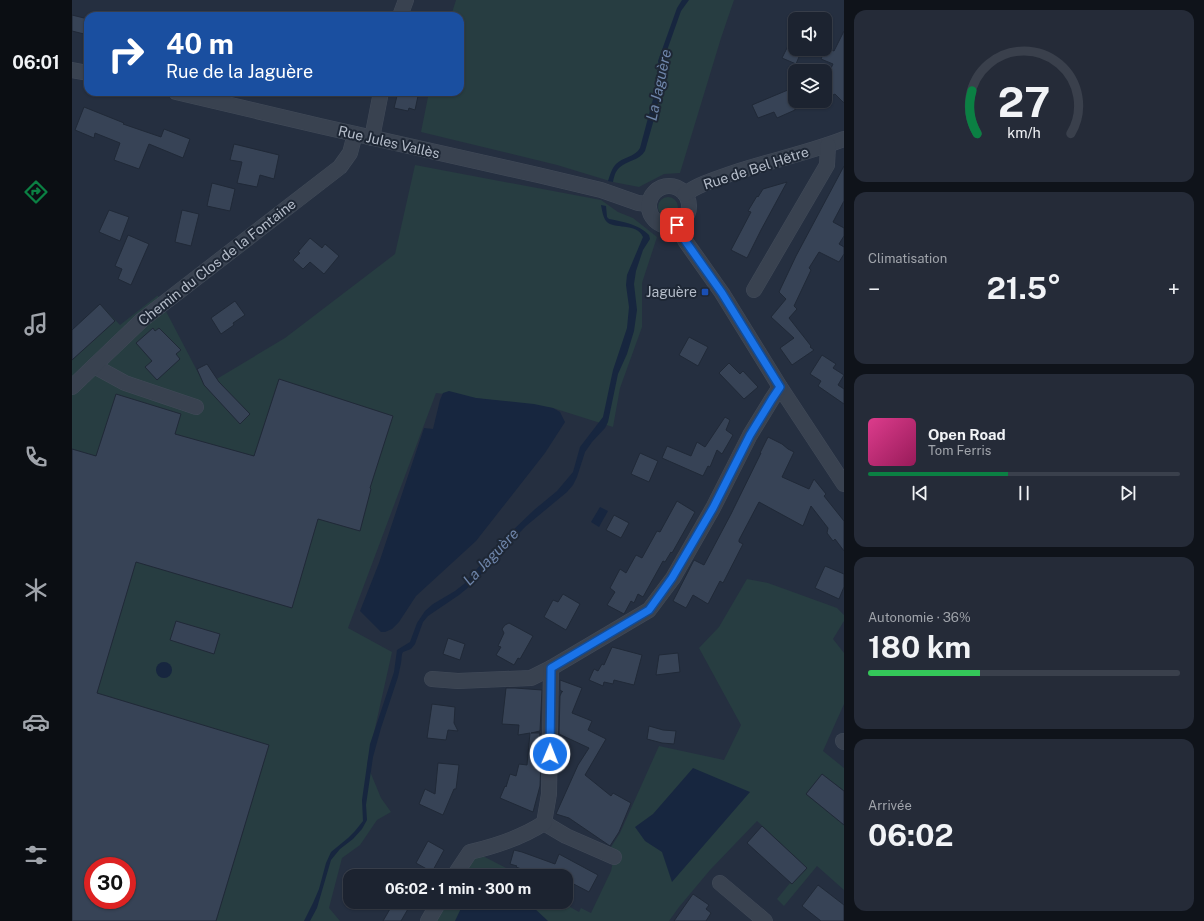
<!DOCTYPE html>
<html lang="fr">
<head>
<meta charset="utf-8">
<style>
  :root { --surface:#1c2330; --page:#252b38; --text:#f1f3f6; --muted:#a0a4ab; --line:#3a404c; --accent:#0b8043 }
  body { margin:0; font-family:"Public Sans",sans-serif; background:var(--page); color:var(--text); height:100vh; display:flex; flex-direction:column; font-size:15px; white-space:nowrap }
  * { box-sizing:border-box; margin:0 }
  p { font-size:13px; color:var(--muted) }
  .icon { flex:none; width:22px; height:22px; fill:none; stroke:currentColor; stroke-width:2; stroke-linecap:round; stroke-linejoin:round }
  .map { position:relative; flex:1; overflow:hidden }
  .details { display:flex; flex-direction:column; gap:10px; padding:10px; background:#0f131a; width:360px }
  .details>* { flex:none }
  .hud { position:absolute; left:12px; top:12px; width:380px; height:84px; border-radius:12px; box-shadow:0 1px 3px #0004,0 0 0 1px var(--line); background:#1a4fa0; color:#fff; overflow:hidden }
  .fabs { position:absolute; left:716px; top:12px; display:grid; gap:8px }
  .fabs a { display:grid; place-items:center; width:44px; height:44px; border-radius:8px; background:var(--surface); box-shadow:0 1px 3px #0004,0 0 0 1px var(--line); font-size:20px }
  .speed { position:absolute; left:12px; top:857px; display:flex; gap:8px; font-size:20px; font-weight:700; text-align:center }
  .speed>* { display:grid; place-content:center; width:52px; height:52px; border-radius:50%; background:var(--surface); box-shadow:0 1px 3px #0004,0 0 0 1px var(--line); line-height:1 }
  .speed .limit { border:6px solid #d22; background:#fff; color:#111 }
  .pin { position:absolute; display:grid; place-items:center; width:34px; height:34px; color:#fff; margin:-17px; border-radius:8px; box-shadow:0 2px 6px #0006 }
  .me { position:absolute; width:44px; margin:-22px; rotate:1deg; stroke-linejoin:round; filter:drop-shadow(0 0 3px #0008) }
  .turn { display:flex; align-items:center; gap:14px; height:84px; padding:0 16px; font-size:18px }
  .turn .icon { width:52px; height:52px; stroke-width:2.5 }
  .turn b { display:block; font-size:28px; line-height:34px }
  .big { font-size:30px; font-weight:700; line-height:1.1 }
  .details .card { flex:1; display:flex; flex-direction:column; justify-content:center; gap:6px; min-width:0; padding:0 14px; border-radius:12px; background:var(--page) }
  .details .dial { align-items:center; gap:0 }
  .dial svg { height:104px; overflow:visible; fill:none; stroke:var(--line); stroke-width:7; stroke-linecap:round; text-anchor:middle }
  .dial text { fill:var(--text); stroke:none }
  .song { display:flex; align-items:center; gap:12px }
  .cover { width:48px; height:48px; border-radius:6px; background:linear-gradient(135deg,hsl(330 70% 55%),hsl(330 70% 35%)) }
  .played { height:4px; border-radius:2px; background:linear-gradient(90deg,var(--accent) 45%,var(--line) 45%) }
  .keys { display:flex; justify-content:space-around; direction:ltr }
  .heat { display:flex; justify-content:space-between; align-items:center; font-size:22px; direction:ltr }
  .charge { height:6px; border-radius:3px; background:linear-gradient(90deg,#34c759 36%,var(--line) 0) }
  .trip { position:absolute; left:271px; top:869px; width:230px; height:40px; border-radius:12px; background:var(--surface); box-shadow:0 1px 3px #0004,0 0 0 1px var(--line); font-weight:700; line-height:40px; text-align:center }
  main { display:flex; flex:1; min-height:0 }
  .tab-bar { display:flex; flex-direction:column; width:72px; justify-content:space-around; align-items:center; background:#0b0e13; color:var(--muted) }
  .tab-bar .icon { width:28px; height:28px }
  .tab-bar .on { color:var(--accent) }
  .tab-bar b { font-size:18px; color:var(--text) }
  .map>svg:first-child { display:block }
  .green { fill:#273d41; fill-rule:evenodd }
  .water { fill:#17263f }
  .building { fill:#374356; stroke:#202937; fill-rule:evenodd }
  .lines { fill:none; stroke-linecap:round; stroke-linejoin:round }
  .minor-casing { stroke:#424b59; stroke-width:16 }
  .minor { stroke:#394250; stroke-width:15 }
  .route-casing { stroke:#114b97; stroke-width:10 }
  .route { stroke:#1a73e8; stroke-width:7 }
  .transit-dot { fill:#1a4fb4; stroke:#1e2735; stroke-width:1.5 }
  .labels { text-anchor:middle; stroke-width:4; stroke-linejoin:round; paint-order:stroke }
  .street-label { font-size:14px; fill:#b5bdca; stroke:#1e2735 }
  .poi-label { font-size:14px; fill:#b5bdca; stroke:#1e2735; text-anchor:end }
  .water-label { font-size:15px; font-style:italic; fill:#6e85aa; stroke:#1e2735 }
</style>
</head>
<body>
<main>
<nav class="tab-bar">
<b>06:01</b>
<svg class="icon on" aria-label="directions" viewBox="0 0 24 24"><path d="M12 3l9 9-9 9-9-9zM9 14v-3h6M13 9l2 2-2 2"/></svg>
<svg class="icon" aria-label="music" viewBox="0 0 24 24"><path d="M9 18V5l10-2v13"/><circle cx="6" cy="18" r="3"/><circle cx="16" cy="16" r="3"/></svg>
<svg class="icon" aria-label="phone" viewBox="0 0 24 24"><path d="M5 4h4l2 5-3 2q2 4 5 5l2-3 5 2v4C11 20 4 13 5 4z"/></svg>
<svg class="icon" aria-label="climate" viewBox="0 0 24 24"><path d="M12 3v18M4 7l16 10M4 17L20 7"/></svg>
<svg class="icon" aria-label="car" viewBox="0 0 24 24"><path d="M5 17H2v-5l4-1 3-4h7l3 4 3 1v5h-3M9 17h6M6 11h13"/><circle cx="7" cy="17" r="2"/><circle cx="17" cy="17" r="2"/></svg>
<svg class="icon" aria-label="filters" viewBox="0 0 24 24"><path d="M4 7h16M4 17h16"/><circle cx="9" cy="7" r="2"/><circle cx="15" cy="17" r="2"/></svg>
</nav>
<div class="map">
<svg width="772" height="921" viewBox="0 0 772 921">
  <rect width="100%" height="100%" fill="#252f40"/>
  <g class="green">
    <polygon points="384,0 662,0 649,38 608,173 592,174 567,187 541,182 485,165 349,132 357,92 388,92 388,16 379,16"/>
    <path d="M 343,165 L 529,200 L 546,212 L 561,218 L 585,237 L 570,283 L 570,327 L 548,388 L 541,427 L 481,408 L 364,393 L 276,628 L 320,652 L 295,764 L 309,798 L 319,812 L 305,820 L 288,845 L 270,858 L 257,908 L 268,921 L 0,921 L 0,330 L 28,304 L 48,325 L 85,296 L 86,296 L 133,386 L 213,338 L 323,254 ZM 21,866 L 55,866 L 55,900 L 21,900 Z"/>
    <circle cx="596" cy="207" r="10"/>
    <polygon points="675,579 696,583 765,608 772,615 772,621 761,639 772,653 772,704 751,751 772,768 772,791 750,774 734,794 772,825 772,890 745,866 712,906 705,899 718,883 720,884 735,868 685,821 638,870 607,907 597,921 363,921 373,902 489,902 507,912 509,908 519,913 539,871 543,852 539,847 548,833 587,746 652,760 669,725 627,648 647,627"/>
    <polygon points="407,854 436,869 440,876 388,876 394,867"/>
  </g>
  <g class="water">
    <path d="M 610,0 L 617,0 L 609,11 L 592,59 L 593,80 L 573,151 C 567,161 555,160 547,168 C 543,172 542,177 541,182 L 536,181 C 538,175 540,168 544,164 C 551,157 563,157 568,148 L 588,73 L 586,61 L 605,8 Z"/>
    <path d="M 529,205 L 534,206 L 535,217 L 537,219 C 552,222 566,224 577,235 L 578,239 L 571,250 L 564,271 L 562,284 L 565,310 L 562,331 L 555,354 L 546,374 L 536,422 L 533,428 L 520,442 L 513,452 L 505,477 L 501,485 L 495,492 L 454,526 L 420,561 L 404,581 L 387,595 L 356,616 L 351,622 L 343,644 L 339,649 L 331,652 L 330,654 L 329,663 L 326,677 L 309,728 L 301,757 L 294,805 L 295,820 L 290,829 L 281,839 L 268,849 L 259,860 L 245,908 L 238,921 L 232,921 L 241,903 L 247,889 L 254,863 L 259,852 L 276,838 L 283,831 L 291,821 L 290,800 L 298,744 L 322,672 L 325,650 L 338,642 L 345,623 L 353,611 L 361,604 L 383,591 L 392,584 L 410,563 L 422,552 L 436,535 L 462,510 L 485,491 L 501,472 L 508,447 L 531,417 L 541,370 L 555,328 L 557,307 L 554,285 L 555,275 L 571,237 C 565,222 541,230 534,221 C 531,217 530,210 529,205 Z"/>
    <polygon points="377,391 404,398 462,404 481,408 488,412 493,422 473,453 404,541 344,596 327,622 320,629 313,632 309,632 288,611 307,563 352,428 361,429 368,400 371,393"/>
    <polygon points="528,507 536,511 527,527 519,522"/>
    <circle cx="92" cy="670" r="8"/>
    <polygon points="621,768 678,792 600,882 590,852 573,841 563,827 581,814"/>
    <polygon points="392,902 452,902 461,907 476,921 383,921"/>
  </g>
  <g class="building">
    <polygon points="0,15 16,19 16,35 0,31"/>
    <polygon points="772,31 772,103 763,94 753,99 753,81 761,64 749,59 754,48 762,51"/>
    <polygon points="716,46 729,52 724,64 710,58"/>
    <polygon points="723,87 723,110 705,118 702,112 686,118 680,105"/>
    <polygon points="326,92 341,92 340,94 346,96 343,110 337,108 336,111 322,108"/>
    <polygon points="12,107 52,123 51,124 89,137 92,129 118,139 111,158 77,144 67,169 42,160 48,143 23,133 22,138 3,130"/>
    <polygon points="162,144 207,155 202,179 188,175 185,187 165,183 170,162 158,160"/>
    <polygon points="772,166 772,201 761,222 772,228 772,236 767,244 772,247 772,254 767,262 747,252 737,268 739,270 722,306 725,309 717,318 739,346 738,347 742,350 720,365 708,348 722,338 699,317 714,299 707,292 724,256"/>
    <polygon points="715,182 689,230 675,258 659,250 679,212 676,211 685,196 686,197 691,189"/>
    <polygon points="140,183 163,189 158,211 135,206"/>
    <polygon points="37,210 57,217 48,241 27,232"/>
    <polygon points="110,210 127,214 119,246 103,242"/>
    <polygon points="56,235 77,244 59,285 46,279 50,269 43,266"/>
    <polygon points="238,238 250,248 253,244 267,256 252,274 238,262 231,269 221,260 228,253 226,252"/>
    <polygon points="163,301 173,315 161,323 162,325 149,334 139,318"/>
    <polygon points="28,304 43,321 0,360 0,330"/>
    <polygon points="81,328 83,331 87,328 109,350 104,354 108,359 85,380 73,367 80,361 64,343"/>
    <polygon points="617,337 636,347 626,366 607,355"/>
    <polygon points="750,355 764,364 761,368 772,375 766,385 772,389 772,404 746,386 749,381 738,374"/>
    <polygon points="657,363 668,374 671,371 686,387 672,399 647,373"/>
    <polygon points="135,364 147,382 178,414 168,424 132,385 125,369"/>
    <path d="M 207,379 L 321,416 L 298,488 L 299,489 L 288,531 L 246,519 L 220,608 L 64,562 L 25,693 L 197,745 L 144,921 L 0,921 L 0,449 L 24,456 L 44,394 L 109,414 L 103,434 L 182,456 ZM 21,866 L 55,866 L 55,900 L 21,900 Z"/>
    <polygon points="653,417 658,420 654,430 661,435 650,454 645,450 638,467 636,466 631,476 590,458 595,446 619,456 625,442 633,447"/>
    <polygon points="696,437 710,444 716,449 722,452 710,477 737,489 742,479 754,494 752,496 772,521 772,551 763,539 761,541 755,533 756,528 739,506 731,526 687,502 667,540 667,542 671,544 651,583 648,581 636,604 621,595 614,608 601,601 622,560 632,565 659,514 689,453 688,453"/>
    <polygon points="568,453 586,461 577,482 559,474"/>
    <polygon points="605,501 623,512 600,553 599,552 593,562 591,561 571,597 566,594 562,603 559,601 552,614 535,605 543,592 538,588 548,569 554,573 564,555 570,558 585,531 588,532"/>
    <polygon points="542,515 557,523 549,538 534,530"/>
    <polygon points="753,566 772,574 772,587 767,599 743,588"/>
    <polygon points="491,594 508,604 494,630 472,617 481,600 486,602"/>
    <polygon points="104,621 148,634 142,654 98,640"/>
    <polygon points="437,623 461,636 448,659 446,658 442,665 424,655 429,647 426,646 432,633 430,629 433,625"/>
    <polygon points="376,638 393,644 388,660 371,654"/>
    <polygon points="540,647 570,655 562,685 542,680 541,684 532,682 531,686 517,680 522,669 526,671 530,664 532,665"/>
    <polygon points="606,653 608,672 584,675 587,655"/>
    <polygon points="488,680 510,688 500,713 520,721 516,730 534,739 513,775 539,796 541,793 559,803 547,832 538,846 497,818 484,814 506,765 517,748 487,734 488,696 490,691 491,692 488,690"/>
    <polygon points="434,688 443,688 470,690 468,731 459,733 468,733 466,759 469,760 468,786 461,812 428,798 433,786 434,787 438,774 444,776 447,764 455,765 458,733 446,735 447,725 430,724"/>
    <polygon points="360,704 383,707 382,723 386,731 376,730 374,740 355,738"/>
    <polygon points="577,726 591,730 604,731 602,744 590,743 575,739"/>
    <polygon points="366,763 387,765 384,789 382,789 371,815 347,804 353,789 363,794"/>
    <polygon points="750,774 772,791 772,825 734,794"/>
    <polygon points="690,826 735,868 720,884 675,843"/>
    <polygon points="356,841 372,850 360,872 344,863"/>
    <polygon points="442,850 450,852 483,864 487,854 526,875 517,892 494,880 494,876 468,876 444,867 445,866 438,864"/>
    <polygon points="746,885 772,905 772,921 749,921 730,906"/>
    <polygon points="621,894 637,905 634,909 639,913 634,921 602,921"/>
    <polygon points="322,902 340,902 329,921 311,921"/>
  </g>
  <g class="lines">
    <defs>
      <g id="minor">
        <polyline points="328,16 334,0"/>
        <polyline points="0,70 16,73"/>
        <polyline points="104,92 248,126 466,175 529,190 566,203 577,204"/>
        <polyline points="300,138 309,92"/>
        <circle cx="597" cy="206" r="20"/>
        <path d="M 613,194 C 627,184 644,179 661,173 C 697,161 736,153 772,139"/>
        <polyline points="605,225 614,242 650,293 708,387 772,484"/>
        <polyline points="682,290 755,165 756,145"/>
        <polyline points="22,366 53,383 124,407"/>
        <polyline points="0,387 70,320 268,167 278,153 283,134"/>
        <polyline points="360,679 386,681 459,678 479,668"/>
        <polyline points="771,741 772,742"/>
        <polyline points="472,823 494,836 542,857"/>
        <path d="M 382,876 L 398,852 C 424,846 449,838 472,823 L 477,794 L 479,668 L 577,610 L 601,578 L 641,508 L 678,435 L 700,399 L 708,387"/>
        <polyline points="648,883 693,921"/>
        <polyline points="356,921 367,902"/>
      </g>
    </defs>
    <use href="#minor" class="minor-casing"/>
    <use href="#minor" class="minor"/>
  </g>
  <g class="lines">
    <defs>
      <polyline id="route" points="478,754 479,668 577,610 600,578 641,508 678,435 700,399 708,387 650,293 614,242 605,225"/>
    </defs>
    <use href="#route" class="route-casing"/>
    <use href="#route" class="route"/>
  </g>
  <rect class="transit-dot" x="629" y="288" width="8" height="8" rx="2"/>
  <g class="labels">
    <g class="street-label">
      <text transform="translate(317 142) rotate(13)" y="5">Rue Jules Vallès</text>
      <text transform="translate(684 168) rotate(-18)" y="5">Rue de Bel Hêtre</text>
      <text transform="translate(145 262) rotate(-38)" y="5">Chemin du Clos de la Fontaine</text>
    </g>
    <g class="poi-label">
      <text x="625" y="297">Jaguère</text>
    </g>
    <g class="water-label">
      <text transform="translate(587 85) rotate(-78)" y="5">La Jaguère</text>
      <text transform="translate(419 557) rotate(-46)" y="5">La Jaguère</text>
    </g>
  </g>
</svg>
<div class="fabs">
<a><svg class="icon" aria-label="sound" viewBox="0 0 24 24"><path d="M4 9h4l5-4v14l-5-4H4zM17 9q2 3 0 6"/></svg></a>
<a><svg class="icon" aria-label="layers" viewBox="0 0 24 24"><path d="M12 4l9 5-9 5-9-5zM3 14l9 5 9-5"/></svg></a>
</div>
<div class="speed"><div class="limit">30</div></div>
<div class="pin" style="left:605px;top:225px;background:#d93025"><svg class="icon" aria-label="arrive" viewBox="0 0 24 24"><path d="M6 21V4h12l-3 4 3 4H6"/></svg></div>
<svg class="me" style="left:478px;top:754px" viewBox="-20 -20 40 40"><circle r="17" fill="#1a73e8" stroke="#fff" stroke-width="3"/><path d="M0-11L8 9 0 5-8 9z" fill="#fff"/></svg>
<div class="trip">06:02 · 1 min · 300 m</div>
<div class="hud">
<div class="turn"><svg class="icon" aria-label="right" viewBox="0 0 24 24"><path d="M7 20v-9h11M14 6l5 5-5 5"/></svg><div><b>40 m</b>Rue de la Jaguère</div></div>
</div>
</div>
<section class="details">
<div class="card dial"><svg viewBox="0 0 100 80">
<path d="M14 69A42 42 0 1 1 86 69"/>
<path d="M14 69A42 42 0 0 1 10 36" stroke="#0b8043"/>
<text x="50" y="56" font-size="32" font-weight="700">27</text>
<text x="50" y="72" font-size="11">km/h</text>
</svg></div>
<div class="card"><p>Climatisation</p>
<div class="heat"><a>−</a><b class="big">21.5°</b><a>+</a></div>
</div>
<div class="card">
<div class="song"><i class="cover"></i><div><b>Open Road</b><p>Tom Ferris</p></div></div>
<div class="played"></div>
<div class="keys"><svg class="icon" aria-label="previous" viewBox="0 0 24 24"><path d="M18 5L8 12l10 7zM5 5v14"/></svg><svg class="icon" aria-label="pause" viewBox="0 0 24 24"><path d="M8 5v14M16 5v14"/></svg><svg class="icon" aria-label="next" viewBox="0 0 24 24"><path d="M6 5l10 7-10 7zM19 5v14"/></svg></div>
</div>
<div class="card"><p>Autonomie · 36%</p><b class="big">180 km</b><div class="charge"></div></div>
<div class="card"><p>Arrivée</p><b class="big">06:02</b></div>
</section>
</main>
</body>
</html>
